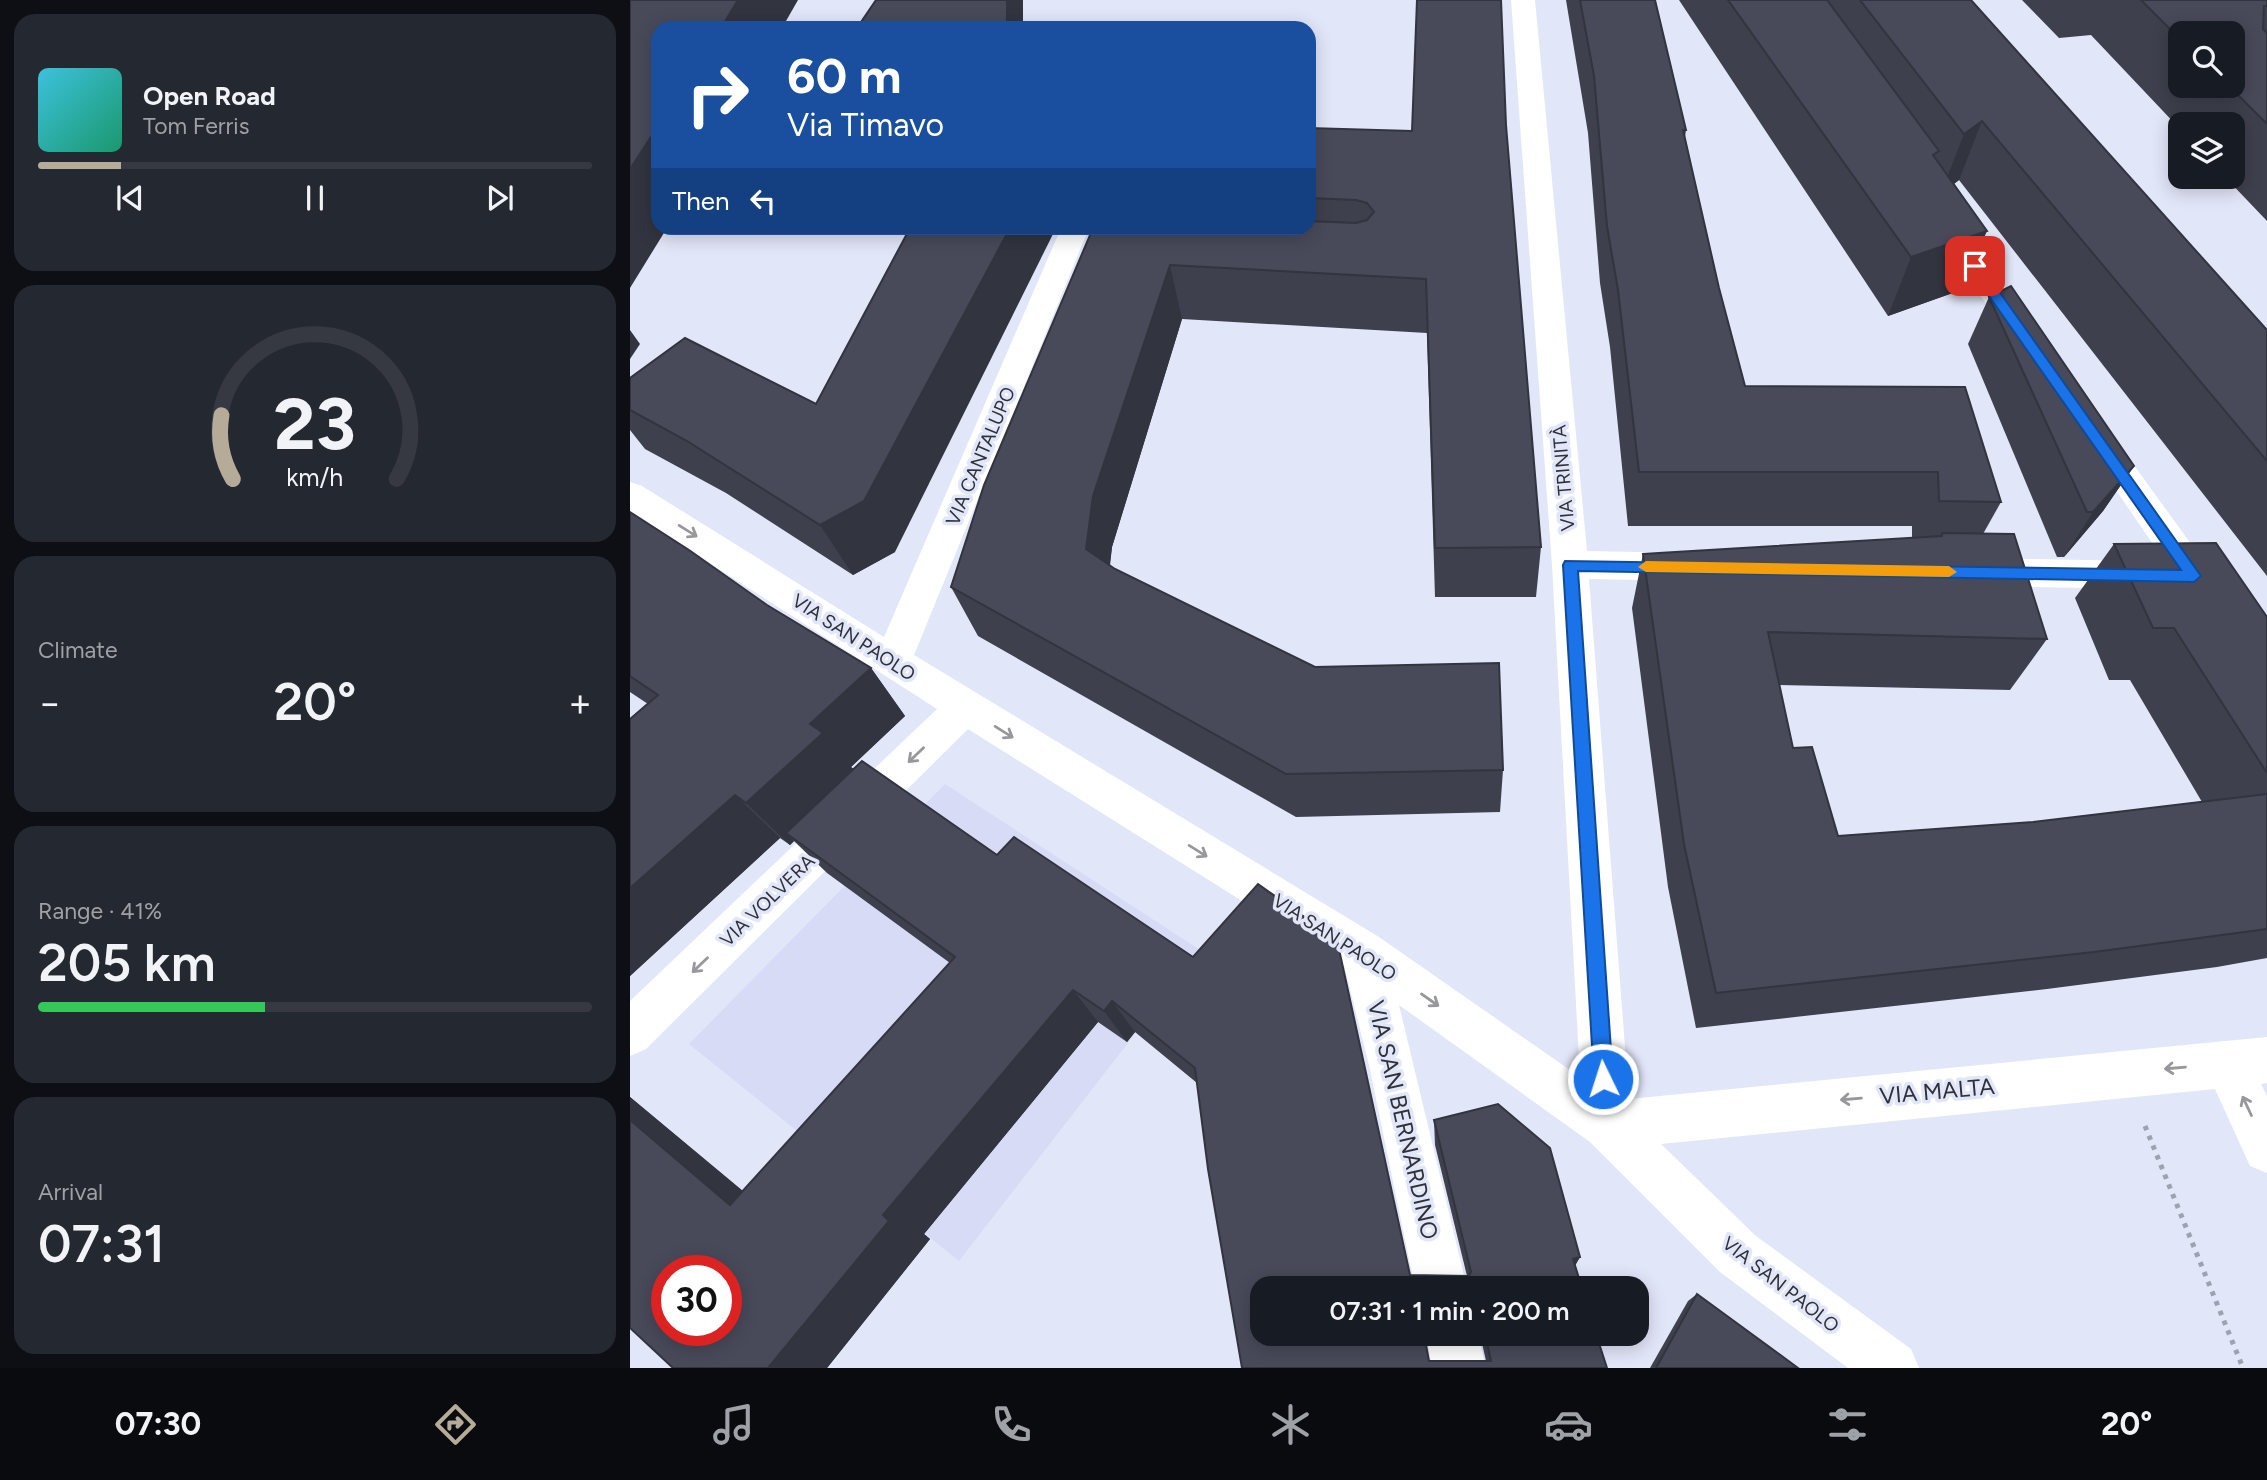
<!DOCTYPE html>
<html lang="en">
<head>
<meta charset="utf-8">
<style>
  :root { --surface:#171b24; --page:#242831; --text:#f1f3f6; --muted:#9ea1a6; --line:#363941; --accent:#b6ab98 }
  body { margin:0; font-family:Figtree,sans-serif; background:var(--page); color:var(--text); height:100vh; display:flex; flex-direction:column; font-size:26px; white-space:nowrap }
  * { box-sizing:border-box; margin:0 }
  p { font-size:23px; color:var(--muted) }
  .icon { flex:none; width:38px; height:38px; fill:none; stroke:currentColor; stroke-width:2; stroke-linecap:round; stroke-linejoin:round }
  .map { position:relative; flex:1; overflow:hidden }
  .drawer { display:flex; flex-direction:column; gap:14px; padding:14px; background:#0d0f14; width:630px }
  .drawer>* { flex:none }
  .guide { position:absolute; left:21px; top:21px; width:665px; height:214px; border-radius:21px; box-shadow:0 4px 18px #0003; background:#1a4fa0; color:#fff; overflow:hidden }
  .controls { position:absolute; left:1538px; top:21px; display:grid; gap:14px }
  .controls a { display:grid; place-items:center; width:77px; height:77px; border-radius:14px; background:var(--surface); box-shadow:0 4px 18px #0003; font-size:35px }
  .speed { position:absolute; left:21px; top:1255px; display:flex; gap:14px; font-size:35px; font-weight:700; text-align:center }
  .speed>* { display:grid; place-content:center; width:91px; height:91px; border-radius:50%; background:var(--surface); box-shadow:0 4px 18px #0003; line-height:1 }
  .speed .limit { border:10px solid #d22; background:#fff; color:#111 }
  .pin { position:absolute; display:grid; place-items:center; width:60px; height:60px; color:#fff; margin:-30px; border-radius:14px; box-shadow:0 4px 10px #0006 }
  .me { position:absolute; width:77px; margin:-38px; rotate:356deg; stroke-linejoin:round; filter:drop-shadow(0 0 5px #0008) }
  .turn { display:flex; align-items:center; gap:24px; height:147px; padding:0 21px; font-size:32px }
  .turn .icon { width:91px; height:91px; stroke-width:2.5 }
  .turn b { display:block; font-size:49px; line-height:60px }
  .then { display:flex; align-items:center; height:66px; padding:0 21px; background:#0003; gap:14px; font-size:26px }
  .big { font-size:52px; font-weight:600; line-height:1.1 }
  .drawer .tile { flex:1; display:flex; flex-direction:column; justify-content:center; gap:10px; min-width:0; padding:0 24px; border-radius:21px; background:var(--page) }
  .drawer .dial { align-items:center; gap:0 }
  .dial svg { height:182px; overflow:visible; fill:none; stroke:var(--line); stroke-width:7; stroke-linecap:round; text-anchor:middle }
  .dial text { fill:var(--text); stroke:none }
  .song { display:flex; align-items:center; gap:21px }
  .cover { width:84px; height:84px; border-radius:10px; background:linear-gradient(135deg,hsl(190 70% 55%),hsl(160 70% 35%)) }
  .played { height:7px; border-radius:4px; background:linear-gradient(90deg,var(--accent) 15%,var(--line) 15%) }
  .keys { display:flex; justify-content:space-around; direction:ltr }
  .heat { display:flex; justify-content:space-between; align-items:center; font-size:38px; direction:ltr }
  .charge { height:10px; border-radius:5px; background:linear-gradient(90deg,#34c759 41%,var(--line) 0) }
  .trip { position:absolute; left:620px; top:1276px; width:399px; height:70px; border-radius:21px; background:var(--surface); box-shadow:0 4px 18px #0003; font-weight:600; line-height:70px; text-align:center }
  .dock { display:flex; height:112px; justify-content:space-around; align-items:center; background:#090b0e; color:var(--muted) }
  .dock .icon { width:49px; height:49px }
  .dock .active { color:var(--accent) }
  .dock b { font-size:32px; color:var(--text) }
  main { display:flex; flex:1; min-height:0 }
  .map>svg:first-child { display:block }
  .built { fill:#d7dbf5 }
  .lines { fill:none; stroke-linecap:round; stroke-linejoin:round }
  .path { stroke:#9ea1af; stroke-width:5; stroke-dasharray:4.5 6; stroke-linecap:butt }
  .street { fill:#fff; fill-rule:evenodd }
  .wall { fill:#3e404d; fill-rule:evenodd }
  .shaded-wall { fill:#32343f }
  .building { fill:#484a5a; stroke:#32343f; stroke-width:2; fill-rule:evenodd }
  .oneway { stroke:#98989c }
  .route { fill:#1a73e8; stroke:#114b97; stroke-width:2 }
  .slow { fill:#f59e0b }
  .labels { text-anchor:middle; stroke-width:7; stroke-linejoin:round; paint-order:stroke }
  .street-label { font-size:19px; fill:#303138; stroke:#e2e6f9 }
  .near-street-label { font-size:23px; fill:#303138; stroke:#e2e6f9 }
</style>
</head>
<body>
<main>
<section class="drawer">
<div class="tile">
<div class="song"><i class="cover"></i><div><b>Open Road</b><p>Tom Ferris</p></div></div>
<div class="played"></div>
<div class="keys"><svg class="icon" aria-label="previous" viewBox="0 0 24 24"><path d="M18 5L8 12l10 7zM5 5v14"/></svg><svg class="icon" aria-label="pause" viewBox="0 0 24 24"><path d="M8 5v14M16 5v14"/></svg><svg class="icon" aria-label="next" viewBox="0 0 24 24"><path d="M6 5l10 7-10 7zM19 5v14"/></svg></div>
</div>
<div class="tile dial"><svg viewBox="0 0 100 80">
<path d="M14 69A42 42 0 1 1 86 69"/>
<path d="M14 69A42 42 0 0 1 9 41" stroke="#b6ab98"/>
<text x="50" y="56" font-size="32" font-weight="700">23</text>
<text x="50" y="72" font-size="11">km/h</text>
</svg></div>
<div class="tile"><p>Climate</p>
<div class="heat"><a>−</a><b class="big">20°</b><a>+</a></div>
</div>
<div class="tile"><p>Range · 41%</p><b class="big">205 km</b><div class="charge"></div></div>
<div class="tile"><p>Arrival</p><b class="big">07:31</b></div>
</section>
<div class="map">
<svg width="1637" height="1368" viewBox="0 0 1637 1368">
  <rect width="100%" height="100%" fill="#e2e6f9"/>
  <polygon class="built" points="315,784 570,950 329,1261 59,1044"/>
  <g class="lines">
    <polyline class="path" points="1515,1126 1613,1368"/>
    <g class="street">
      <polygon points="881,0 905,0 957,551 1061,553 1074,557 1079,567 1074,577 1061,581 959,579 999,1099 1637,1037 1637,1083 1631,1084 1637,1096 1637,1173 1620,1166 1585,1089 1031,1144 1126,1236 1281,1349 1289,1368 1218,1368 1090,1272 960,1142 769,1005 837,1288 785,1288 739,1065 714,965 338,729 16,1049 0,1056 0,1001 307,709 0,512 0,482 12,486 254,637 431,228 459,228 284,655 749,937 950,1077 922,565"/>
      <polygon points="1314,213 1324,216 1405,329 1409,336 1405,343 1394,346 1383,343 1300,222 1304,216"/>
      <polygon points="1465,424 1477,428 1585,577 1590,587 1585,597 1572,601 1559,597 1449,436 1453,428"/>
      <polygon points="1345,558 1513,561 1526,565 1531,575 1526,585 1513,589 1345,586 1332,582 1327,572 1332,562"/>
      <polygon points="796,1334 848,1334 856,1368 802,1368"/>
    </g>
  </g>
  <g class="wall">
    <polygon points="936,0 1025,0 1056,130 1055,137 1089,288 1115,386 1335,387 1371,502 1353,534 1417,639 1380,690 1149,685 1163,748 1208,836 1403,822 1572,802 1500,680 1479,680 1445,598 1484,544 1637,617 1637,958 1587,967 1417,989 1066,1028 1038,887 1002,608 1013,554 1282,538 1282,526 998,526 980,347 970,283 958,133"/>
    <polygon points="1049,0 1341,0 1637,330 1637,576 1329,180 1324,184 1331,290 1258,316"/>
    <path d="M 1392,0 L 1637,0 L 1637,221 L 1595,177 L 1603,177 L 1603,124 L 1550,124 L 1550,129 L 1461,35 L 1429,38 ZM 1550,33 L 1603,86 L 1550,86 Z"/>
    <polygon points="876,125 911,547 906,597 805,597 797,333 552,319 482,547 480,566 873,770 870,812 666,817 348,636 321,587 463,228 679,228 679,128 782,131"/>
    <polygon points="1359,297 1504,466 1473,511 1434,557 1427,557 1338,344"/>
    <polygon points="0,378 265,552 223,575 96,493 15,449 0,430"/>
    <polygon points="0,512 137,605 241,668 275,716 221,767 224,769 367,855 780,1275 837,1276 805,1145 804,1120 950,1257 945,1266 952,1288 632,1288 799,1361 856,1361 850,1334 966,1334 977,1368 612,1368 567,1083 505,1032 497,1042 468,1022 294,1234 300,1239 197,1368 43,1368 0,1097 113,1191 320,963 197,873 164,841 160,845 150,838 0,976 0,719 18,704 0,692"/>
    <polygon points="1067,1294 1168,1368 1020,1368 1058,1301"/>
  </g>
  <g class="shaded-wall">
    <polygon points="108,0 168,0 152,28 91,28"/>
    <rect x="377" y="0" width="16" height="28"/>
    <polygon points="1352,121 1329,180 1311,193 1334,134"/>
    <polygon points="28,126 28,228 37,228 0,288 0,169"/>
    <polygon points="380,228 426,228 265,552 223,575 190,525"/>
    <polygon points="1357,231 1331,290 1258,316 1281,257"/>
    <polygon points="540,265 552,319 482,547 475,599 456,549 463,496"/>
    <polygon points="0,330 10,344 0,359"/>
    <polygon points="1504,466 1473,511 1434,557 1463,512"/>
    <polygon points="241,668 275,716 221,767 231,778 156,833 164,841 160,845 116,803 180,724"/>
    <polygon points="105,795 150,838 0,976 0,888"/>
    <polygon points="443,990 468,1022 294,1234 300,1239 197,1368 138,1368 253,1215"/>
    <polygon points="482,1001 505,1032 497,1042 474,1011"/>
    <polygon points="0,1097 152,1224 100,1205 0,1120"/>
    <polygon points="950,1257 940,1273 943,1259"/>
  </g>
  <g class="building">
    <polygon points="0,0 108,0 91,28 28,28 28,126 0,169"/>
    <polygon points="246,0 377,0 377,28 227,28"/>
    <polygon points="787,0 871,0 876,125 911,547 805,548 796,279 540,265 463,496 456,549 485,569 685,667 869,663 873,770 656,774 321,587 354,485 463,228 679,228 679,221 726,223 737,220 744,212 737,203 726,200 679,198 679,128 782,131"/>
    <polygon points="950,0 1025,0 1056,130 1053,130 1089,288 1115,386 1335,387 1371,502 1309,501 1308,472 1009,472 988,290 977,226 964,76"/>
    <polygon points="1098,0 1197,0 1309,151 1303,155 1357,231 1281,257"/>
    <polygon points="1230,0 1341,0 1637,330 1637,461 1352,121 1334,134"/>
    <polygon points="1511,0 1637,0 1637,6 1634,6 1633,29 1637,33 1637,124 1599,86 1603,86 1603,33 1550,33 1550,39"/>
    <polygon points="280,228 380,228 234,501 190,525 57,441 0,410 0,378 55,338 186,404"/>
    <polygon points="1381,286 1504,466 1463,512 1457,512 1359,297"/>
    <polygon points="0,512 59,550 137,605 241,668 180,724 193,733 116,803 105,795 0,888 0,719 28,695 0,676"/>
    <polygon points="1312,533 1384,534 1417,639 1138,632 1163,748 1182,747 1208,836 1403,822 1637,794 1637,929 1464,952 1086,993 1054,844 1013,554 1312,536"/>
    <polygon points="1586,543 1637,617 1637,773 1544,628 1523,628 1484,544"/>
    <path d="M 232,761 L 367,855 L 384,837 L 563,957 L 628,884 L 707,940 L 780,1275 L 839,1276 L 841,1272 L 804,1120 L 868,1104 L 920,1148 L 950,1257 L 943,1259 L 952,1288 L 632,1288 L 632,1334 L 794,1334 L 799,1361 L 861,1361 L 855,1334 L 966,1334 L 977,1368 L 612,1368 L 578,1169 L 565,1068 L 482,1001 L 474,1011 L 443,990 L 253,1215 L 259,1221 L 138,1368 L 43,1368 L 0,1328 L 0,1120 L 100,1205 L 325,957 L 156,833 ZM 37,1270 L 96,1270 L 96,1330 L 37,1330 Z"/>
    <polygon points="1067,1294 1168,1368 1026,1368"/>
  </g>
  <defs><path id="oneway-shaft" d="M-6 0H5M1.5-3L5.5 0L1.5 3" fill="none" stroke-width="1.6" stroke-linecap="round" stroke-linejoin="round" transform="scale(1.75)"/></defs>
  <g class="oneway">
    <use href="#oneway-shaft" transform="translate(58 531) rotate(32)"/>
    <use href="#oneway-shaft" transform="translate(374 732) rotate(32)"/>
    <use href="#oneway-shaft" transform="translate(286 755) rotate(136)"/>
    <use href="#oneway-shaft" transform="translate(568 851) rotate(32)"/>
    <use href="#oneway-shaft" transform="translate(70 965) rotate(136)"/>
    <use href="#oneway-shaft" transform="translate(800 1000) rotate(35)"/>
    <use href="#oneway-shaft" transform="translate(1545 1068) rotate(175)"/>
    <use href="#oneway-shaft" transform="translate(1221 1099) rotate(175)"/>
    <use href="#oneway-shaft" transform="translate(1617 1106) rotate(-115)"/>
  </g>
  <polygon class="route" points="1345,262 1349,263 1571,576 1564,582 948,571 983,1079 980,1086 973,1089 966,1086 964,1079 933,565 935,561 1551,570 1340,269 1339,266"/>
  <polygon class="slow" points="1016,561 1319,566 1327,572 1319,577 1016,572 1008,567"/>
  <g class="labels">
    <g class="street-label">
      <text transform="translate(350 456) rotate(-67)" y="7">VIA CANTALUPO</text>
      <text transform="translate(933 478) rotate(-95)" y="7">VIA TRINITÀ</text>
      <text transform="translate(224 637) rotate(33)" y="7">VIA SAN PAOLO</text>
      <text transform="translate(137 900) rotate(-44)" y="7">VIA VOLVERA</text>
      <text transform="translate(705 937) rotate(33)" y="7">VIA SAN PAOLO</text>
      <text transform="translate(1151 1284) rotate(38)" y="7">VIA SAN PAOLO</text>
    </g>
    <g class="near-street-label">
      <text transform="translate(1307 1091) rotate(-5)" y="8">VIA MALTA</text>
      <text transform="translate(773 1120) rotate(77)" y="8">VIA SAN BERNARDINO</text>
    </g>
  </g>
</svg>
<div class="controls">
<a><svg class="icon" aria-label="search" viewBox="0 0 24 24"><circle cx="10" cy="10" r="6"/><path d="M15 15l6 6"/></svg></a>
<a><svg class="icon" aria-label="layers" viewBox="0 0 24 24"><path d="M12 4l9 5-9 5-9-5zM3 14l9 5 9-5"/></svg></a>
</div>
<div class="speed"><div class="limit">30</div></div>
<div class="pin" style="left:1345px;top:266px;background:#d93025"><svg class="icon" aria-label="arrive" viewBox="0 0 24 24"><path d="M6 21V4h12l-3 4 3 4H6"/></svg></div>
<svg class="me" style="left:973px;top:1079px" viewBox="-20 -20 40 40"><circle r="17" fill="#1a73e8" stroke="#fff" stroke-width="3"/><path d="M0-11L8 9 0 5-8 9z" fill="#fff"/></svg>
<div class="trip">07:31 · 1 min · 200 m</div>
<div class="guide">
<div class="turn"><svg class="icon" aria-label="right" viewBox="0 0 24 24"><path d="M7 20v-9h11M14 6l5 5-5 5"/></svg><div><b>60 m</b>Via Timavo</div></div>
<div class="then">Then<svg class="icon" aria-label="left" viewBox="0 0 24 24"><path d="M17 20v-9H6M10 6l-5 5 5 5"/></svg></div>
</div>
</div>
</main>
<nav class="dock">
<b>07:30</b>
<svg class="icon active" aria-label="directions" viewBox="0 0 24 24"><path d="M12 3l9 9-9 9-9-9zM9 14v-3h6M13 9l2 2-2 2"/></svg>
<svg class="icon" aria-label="music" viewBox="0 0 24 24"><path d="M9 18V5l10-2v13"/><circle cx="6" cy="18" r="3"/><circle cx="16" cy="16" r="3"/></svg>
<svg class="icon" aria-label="phone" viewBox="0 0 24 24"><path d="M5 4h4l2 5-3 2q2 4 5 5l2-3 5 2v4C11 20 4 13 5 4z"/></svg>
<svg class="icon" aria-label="climate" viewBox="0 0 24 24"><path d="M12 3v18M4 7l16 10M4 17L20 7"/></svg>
<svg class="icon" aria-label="car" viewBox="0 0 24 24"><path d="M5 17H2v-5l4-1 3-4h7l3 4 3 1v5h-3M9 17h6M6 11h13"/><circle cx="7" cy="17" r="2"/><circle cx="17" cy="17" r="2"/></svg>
<svg class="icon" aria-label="filters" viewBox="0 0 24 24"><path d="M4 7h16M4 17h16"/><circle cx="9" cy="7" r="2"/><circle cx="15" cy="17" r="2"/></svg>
<b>20°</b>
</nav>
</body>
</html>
